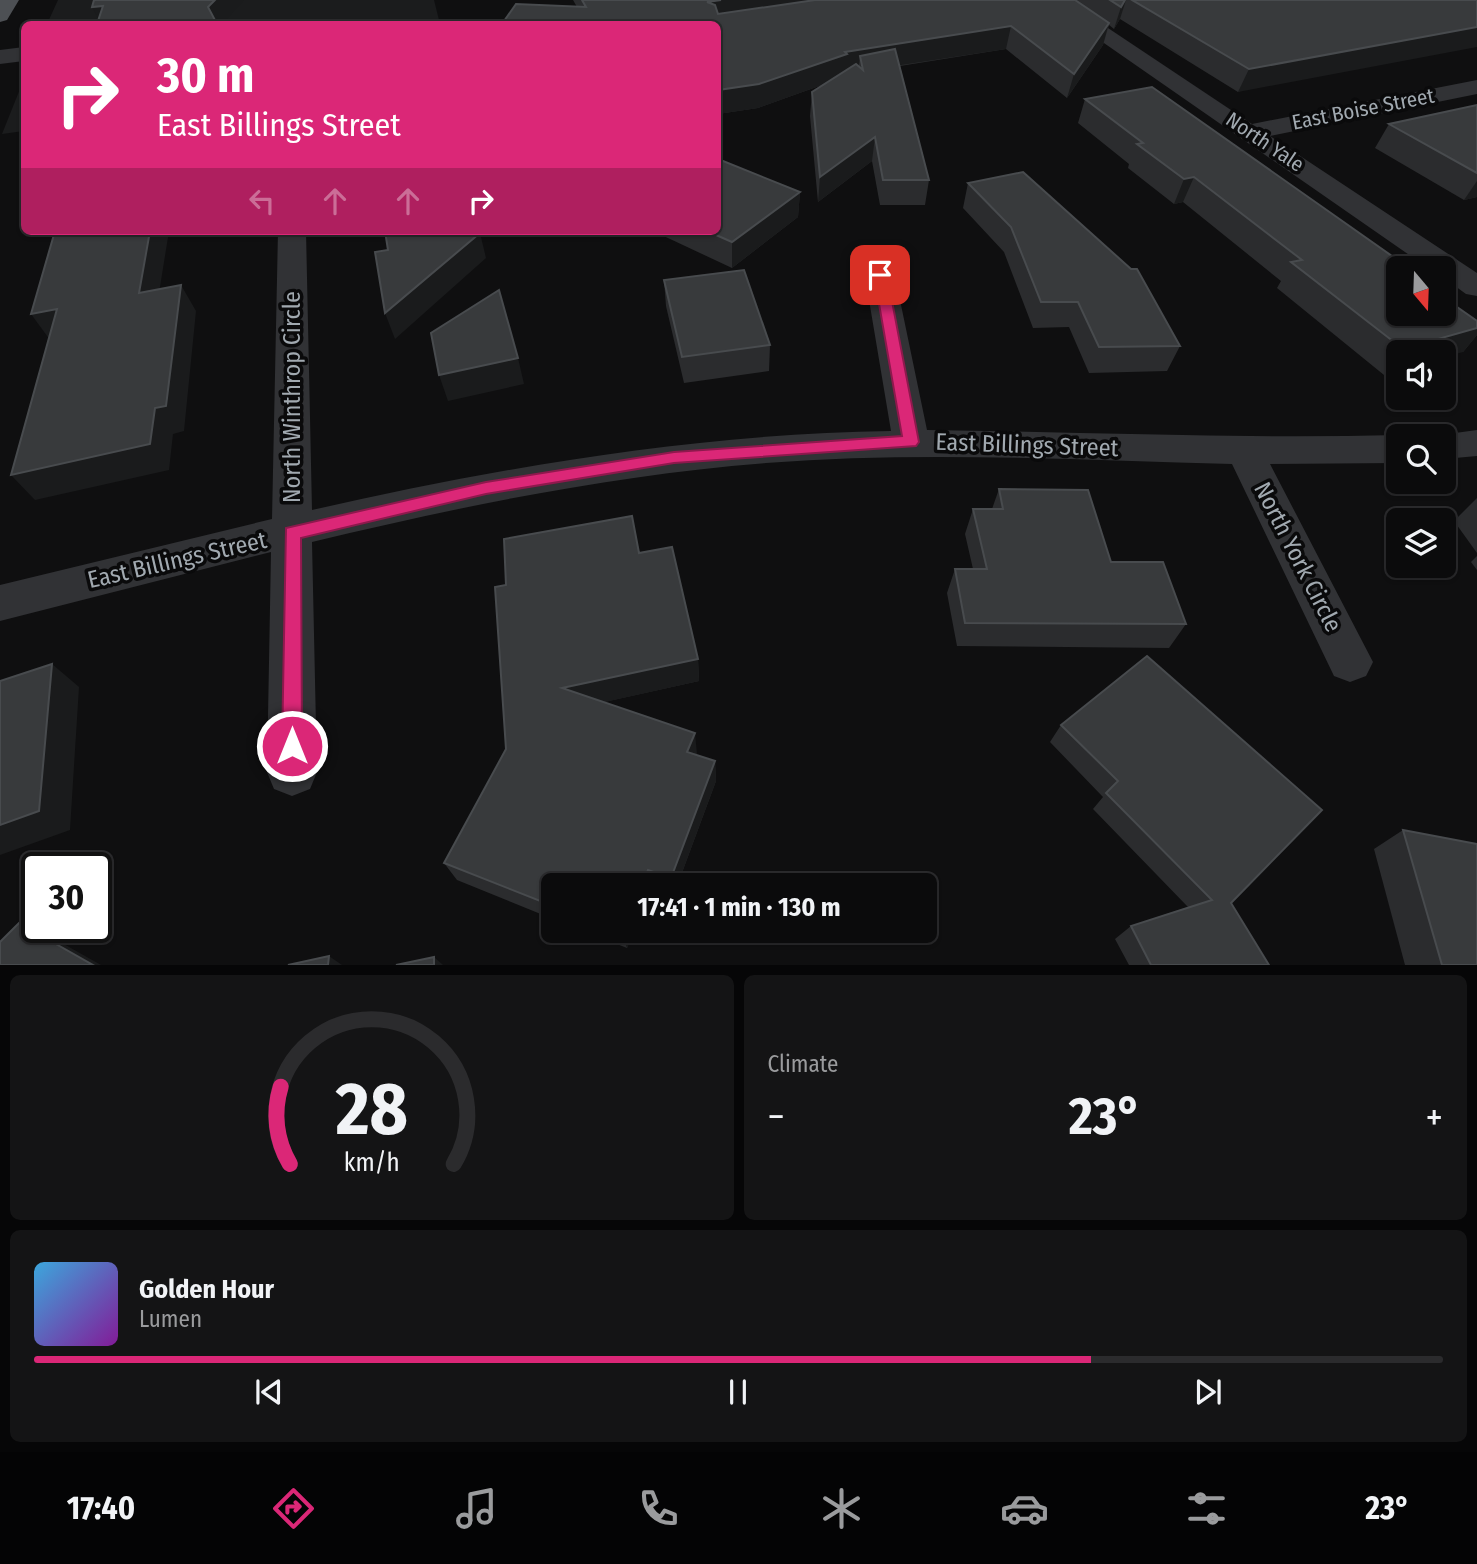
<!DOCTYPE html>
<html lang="en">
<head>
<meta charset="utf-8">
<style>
  :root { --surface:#0b0b0c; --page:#141415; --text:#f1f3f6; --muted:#9a9b9d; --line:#2b2b2d; --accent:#db2777 }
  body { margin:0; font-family:"Fira Sans Condensed",sans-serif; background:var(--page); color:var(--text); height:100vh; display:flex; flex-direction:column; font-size:26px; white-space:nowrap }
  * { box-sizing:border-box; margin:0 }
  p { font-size:23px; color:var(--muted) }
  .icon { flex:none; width:38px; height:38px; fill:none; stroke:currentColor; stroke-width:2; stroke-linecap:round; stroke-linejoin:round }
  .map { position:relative; height:965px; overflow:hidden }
  .details { display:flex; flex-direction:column; gap:10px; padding:10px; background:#060607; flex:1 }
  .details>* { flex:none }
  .top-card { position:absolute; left:21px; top:21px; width:700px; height:214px; border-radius:10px; box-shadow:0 2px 5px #0004,0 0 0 2px var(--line); background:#db2777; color:#fff; overflow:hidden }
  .needle { width:46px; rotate:161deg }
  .fabs { position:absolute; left:1386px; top:256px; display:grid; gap:14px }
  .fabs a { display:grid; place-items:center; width:70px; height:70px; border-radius:10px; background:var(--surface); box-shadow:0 2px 5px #0004,0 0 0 2px var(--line); font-size:35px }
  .speed { position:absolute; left:21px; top:852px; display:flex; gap:14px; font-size:35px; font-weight:700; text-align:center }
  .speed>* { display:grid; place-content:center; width:91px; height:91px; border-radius:50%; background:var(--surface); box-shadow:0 2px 5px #0004,0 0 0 2px var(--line); line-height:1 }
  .speed .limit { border:4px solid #111; border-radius:10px; background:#fff; color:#111 }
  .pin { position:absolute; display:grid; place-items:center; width:60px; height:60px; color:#fff; margin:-30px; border-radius:14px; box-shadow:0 4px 10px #0006 }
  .me { position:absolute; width:77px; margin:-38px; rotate:0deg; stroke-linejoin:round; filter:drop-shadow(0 0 5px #0008) }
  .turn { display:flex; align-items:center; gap:24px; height:147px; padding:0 21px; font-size:32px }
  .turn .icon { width:91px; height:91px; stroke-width:2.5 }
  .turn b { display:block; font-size:49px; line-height:60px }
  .lanes { display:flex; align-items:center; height:66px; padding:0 21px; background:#0003; justify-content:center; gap:35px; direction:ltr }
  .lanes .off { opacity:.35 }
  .big { font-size:52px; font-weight:700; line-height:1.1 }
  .details .tile { flex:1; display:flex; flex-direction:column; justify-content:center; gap:10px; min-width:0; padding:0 24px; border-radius:10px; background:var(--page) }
  .details .dial { align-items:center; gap:0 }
  .dial svg { height:182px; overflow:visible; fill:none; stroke:var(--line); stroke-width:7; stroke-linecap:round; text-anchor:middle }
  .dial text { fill:var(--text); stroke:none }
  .song { display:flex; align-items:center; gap:21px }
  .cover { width:84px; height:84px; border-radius:10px; background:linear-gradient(135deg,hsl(200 70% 55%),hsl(290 70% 35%)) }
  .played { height:7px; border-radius:4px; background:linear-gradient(90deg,var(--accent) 75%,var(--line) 75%) }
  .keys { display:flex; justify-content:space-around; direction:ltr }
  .heat { display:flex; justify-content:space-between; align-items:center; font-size:38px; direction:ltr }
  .details .tiles { flex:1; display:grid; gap:10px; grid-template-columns:1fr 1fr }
  .tile:last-child { grid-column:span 2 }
  .trip { position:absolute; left:541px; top:873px; width:396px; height:70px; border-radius:10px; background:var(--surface); box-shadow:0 2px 5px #0004,0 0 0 2px var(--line); font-weight:700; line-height:70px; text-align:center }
  .dock { display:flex; height:112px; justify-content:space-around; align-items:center; background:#040405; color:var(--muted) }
  .dock .icon { width:49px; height:49px }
  .dock .current { color:var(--accent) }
  .dock b { font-size:32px; color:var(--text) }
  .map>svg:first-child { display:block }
  .built { fill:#1b1c1d }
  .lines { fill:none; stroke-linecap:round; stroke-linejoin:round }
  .minor { fill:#313235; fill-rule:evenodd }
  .major { fill:#4d5054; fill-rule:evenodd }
  .wall { fill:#2b2c2e }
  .shaded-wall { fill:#1a1b1c }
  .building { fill:#383a3c; stroke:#484b4e; stroke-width:2 }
  .route { fill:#db2777; stroke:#8e194d; stroke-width:2 }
  .labels { text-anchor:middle; stroke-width:7; stroke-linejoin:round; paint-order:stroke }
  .far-street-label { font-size:21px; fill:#a1a9b0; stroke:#0a0a0b }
  .street-label { font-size:24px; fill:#a1a9b0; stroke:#0a0a0b }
</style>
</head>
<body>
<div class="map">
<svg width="1477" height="966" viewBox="0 0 1477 966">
  <rect width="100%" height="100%" fill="#0f0f10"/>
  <g class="built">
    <polygon points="58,0 434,0 440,24 47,24"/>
    <polygon points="24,79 24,131 2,134"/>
  </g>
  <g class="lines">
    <g class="minor">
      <polygon points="1042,0 1066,0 1252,124 1477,80 1477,94 1270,136 1477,273 1477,296 1466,294 1444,278 1444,268 1428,268"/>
      <polygon points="24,47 24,61 0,64 0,50"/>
      <path d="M 278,231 L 306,231 L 312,510 C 503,467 694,434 891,431 L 865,276 L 869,270 L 880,267 L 891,270 L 895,276 L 927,430 C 1084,432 1241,439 1398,435 L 1399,436 L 1398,463 L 1270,464 L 1373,662 L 1366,676 L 1350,682 L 1334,676 L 1232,464 C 1077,460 921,451 766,463 C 613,475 462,506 312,542 L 317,772 L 310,789 L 292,796 L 274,789 L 267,772 L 271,552 L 0,621 L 0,585 L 272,519 Z"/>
      <polygon points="1477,430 1477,456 1444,459 1444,436 1433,436"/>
    </g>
    <polygon class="major" points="0,0 19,0 7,20 0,22"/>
  </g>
  <g class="wall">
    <polygon points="573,0 1477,0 1238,92 1120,19 1114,29 1109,25 1103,45 1067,98 1006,49 900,66 929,180 925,205 880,205 872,161 818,202 810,116 812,92 822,85 758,108 718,114 718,24 577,7"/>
    <polygon points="1085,99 1398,268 1477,321 1477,335 1463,352 1398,352 1398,370 1384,375 1277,288 1281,281 1183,202 1174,204 1128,168 1129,164 1078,123"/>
    <polygon points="1477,105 1477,197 1464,200 1375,148 1389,124"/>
    <polygon points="968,183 1180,346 1167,371 1089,373 1069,327 1033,328 1004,252 963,208"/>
    <polygon points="800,192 798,217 732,268 653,231 718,231"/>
    <polygon points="664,280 770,345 769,371 684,383 666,306"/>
    <polygon points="999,489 1111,562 1186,624 1169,648 957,646 947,593 955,569 973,569 965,534 973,509 992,509"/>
    <polygon points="1477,498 1477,553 1454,521"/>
    <polygon points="639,553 698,659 699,681 604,702 697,754 696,755 715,761 716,781 677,886 553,886 553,919 457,880 444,863 506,749 506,585"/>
    <polygon points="1477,556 1477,570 1471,562"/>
    <polygon points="1147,656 1231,903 1269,965 1129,965 1115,939 1131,926 1188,907 1093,809 1103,797 1050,742 1061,725"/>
    <polygon points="1403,830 1477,965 1405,965 1374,849"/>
    <polygon points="584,931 634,931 627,948"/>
  </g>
  <g class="shaded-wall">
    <polygon points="215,0 244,0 222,24 216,24 208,7"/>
    <polygon points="721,0 844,0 707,24 707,2"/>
    <polygon points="1125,0 1126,0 1120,19 1114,29 1121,7"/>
    <polygon points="103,6 101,24 92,7"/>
    <polygon points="1109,23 1103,45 1067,98 1074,74"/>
    <polygon points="1011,26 1006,49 862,71 860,56 858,72 758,108 718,114 718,90 845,52"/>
    <polygon points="1477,27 1477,47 1238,92 1249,69"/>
    <polygon points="875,137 872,161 818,202 820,177"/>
    <polygon points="1194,177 1183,202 1174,204 1184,179"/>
    <polygon points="1477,181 1477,197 1464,200"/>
    <polygon points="800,192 798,217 732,268 732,242"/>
    <polygon points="150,231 169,231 155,318 139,293"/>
    <polygon points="480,233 486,258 395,339 385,313"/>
    <polygon points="181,285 196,311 184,431 173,434 169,470 35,500 11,475 155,408"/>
    <polygon points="57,309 50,340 31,314"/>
    <polygon points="1477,328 1477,335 1463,352 1444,357 1444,352 1401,352 1403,349"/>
    <polygon points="1398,355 1398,370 1384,375"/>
    <polygon points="518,358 524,384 448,401 439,375"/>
    <polygon points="698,659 699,681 569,710 562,688"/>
    <polygon points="52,664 79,687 70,830 0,855 0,825"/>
    <polygon points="695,733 697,754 689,772 687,752"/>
    <polygon points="715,761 716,781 677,886 672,886 671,878"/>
    <polygon points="648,870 651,886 641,886"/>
    <polygon points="19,923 53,938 101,965 93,965"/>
    <polygon points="622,931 634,931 627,948 621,933"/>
    <polygon points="329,956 342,965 328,965"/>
    <polygon points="434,957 443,965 434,965"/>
  </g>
  <g class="building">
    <polygon points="94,0 215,0 208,7 217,24 97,24 103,6 92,7"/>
    <polygon points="582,0 721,0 707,2 715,5 718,14 815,0 1075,0 1109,23 1074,74 1011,26 845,52 847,54 759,84 718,90 718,24 502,24 516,4 586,7"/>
    <polygon points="1110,0 1125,0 1121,7"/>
    <polygon points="1132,0 1477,0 1477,27 1249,69"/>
    <polygon points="895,49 929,180 883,180 875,137 820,177 812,92 856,64 863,70 860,56"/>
    <polygon points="1152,87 1409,268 1398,268 1398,313 1444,313 1444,298 1477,321 1477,328 1403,349 1291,262 1302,260 1194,177 1184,179 1137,144 1143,143 1085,99"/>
    <polygon points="1477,105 1477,173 1389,124"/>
    <polygon points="718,159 800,192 732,242 707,231 718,231"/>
    <polygon points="1023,172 1131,269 1137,269 1180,346 1099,347 1078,302 1041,302 1011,227 968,183"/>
    <polygon points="55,231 150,231 139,293 181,285 166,406 155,408 150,444 11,475 57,309 31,314"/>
    <polygon points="385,231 469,231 470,235 480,233 385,313 375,252 388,250"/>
    <polygon points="744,270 770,345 682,357 664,280"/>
    <polygon points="499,290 518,358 439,375 431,333"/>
    <polygon points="999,489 1088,490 1111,562 1163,562 1186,624 965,623 955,569 987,569 973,509 1003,509"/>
    <polygon points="632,516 639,553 672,547 698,659 562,688 695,733 687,752 715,761 671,878 648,870 641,886 553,886 553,906 444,863 506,749 495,587 506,585 504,539"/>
    <polygon points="1147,656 1322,810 1231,903 1269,965 1151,965 1131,926 1212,900 1106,793 1118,781 1061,725"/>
    <polygon points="52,664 39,811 0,825 0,681"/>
    <polygon points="1403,830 1477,844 1477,965 1442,965"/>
    <polygon points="19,923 93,965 0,965 0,942"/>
    <polygon points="329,956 328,965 288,965"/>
    <polygon points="434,957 434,965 396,965"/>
  </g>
  <polygon class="route" points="880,272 887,275 919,442 916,446 674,463 486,494 301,538 302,746 299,752 292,755 285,752 282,746 286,528 486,482 674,452 902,436 874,275"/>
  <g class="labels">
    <g class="far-street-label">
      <text transform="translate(1363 109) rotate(-11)" y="7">East Boise Street</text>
      <text transform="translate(1265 142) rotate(34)" y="7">North Yale</text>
    </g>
    <g class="street-label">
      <text transform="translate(292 397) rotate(-90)" y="8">North Winthrop Circle</text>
      <text transform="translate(1027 445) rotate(2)" y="8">East Billings Street</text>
      <text transform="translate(1298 557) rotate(63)" y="8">North York Circle</text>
      <text transform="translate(177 560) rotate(-13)" y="8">East Billings Street</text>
    </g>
  </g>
</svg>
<div class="fabs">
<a><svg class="needle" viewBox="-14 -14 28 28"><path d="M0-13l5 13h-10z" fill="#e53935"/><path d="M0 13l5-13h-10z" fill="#9a9b9d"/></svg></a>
<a><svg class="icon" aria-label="sound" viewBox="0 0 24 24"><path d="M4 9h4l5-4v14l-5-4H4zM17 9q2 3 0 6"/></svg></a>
<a><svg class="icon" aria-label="search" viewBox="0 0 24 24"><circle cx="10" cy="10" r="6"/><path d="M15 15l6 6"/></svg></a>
<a><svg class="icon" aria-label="layers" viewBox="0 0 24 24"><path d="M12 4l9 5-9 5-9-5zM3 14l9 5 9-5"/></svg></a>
</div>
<div class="speed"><div class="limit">30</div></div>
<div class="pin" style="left:880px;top:275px;background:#d93025"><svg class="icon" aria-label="arrive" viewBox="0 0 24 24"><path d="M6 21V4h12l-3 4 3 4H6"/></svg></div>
<svg class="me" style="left:292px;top:746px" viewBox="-20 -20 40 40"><circle r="17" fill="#db2777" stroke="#fff" stroke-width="3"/><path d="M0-11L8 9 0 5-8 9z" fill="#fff"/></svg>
<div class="trip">17:41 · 1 min · 130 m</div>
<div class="top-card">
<div class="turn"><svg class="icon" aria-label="right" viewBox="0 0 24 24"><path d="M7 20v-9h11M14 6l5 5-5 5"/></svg><div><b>30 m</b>East Billings Street</div></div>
<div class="lanes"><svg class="icon off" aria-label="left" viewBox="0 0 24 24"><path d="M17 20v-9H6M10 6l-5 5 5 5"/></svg><svg class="icon off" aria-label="ahead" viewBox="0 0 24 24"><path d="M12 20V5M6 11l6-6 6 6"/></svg><svg class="icon off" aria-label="ahead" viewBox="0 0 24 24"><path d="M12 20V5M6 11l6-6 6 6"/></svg><svg class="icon" aria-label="right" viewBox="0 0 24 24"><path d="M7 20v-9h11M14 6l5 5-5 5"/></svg></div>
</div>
</div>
<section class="details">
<div class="tiles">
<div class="tile dial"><svg viewBox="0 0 100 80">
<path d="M14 69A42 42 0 1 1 86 69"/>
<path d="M14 69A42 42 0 0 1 10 35" stroke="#db2777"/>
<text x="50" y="56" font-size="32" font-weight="700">28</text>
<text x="50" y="72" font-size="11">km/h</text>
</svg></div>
<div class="tile"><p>Climate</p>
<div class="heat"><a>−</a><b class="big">23°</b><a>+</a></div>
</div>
<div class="tile">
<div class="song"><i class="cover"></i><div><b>Golden Hour</b><p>Lumen</p></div></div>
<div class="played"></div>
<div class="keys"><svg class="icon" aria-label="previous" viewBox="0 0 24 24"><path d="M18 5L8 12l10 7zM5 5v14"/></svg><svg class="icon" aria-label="pause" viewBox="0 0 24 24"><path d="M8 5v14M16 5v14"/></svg><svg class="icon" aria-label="next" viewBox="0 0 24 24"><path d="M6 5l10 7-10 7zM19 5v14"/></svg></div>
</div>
</div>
</section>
<nav class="dock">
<b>17:40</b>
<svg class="icon current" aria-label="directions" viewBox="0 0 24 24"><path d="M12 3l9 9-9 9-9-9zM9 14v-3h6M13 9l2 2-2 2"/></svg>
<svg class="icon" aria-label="music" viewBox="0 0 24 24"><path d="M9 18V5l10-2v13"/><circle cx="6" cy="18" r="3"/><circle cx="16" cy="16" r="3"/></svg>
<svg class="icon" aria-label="phone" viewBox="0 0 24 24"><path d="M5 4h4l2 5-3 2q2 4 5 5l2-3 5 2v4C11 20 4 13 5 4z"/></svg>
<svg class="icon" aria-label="climate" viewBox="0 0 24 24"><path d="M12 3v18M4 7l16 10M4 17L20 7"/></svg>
<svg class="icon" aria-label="car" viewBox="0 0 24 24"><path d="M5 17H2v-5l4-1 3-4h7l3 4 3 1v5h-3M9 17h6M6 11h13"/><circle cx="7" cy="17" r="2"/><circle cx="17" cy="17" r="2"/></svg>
<svg class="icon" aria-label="filters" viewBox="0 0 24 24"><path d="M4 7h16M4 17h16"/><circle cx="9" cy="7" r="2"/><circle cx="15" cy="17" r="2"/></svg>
<b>23°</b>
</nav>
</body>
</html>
